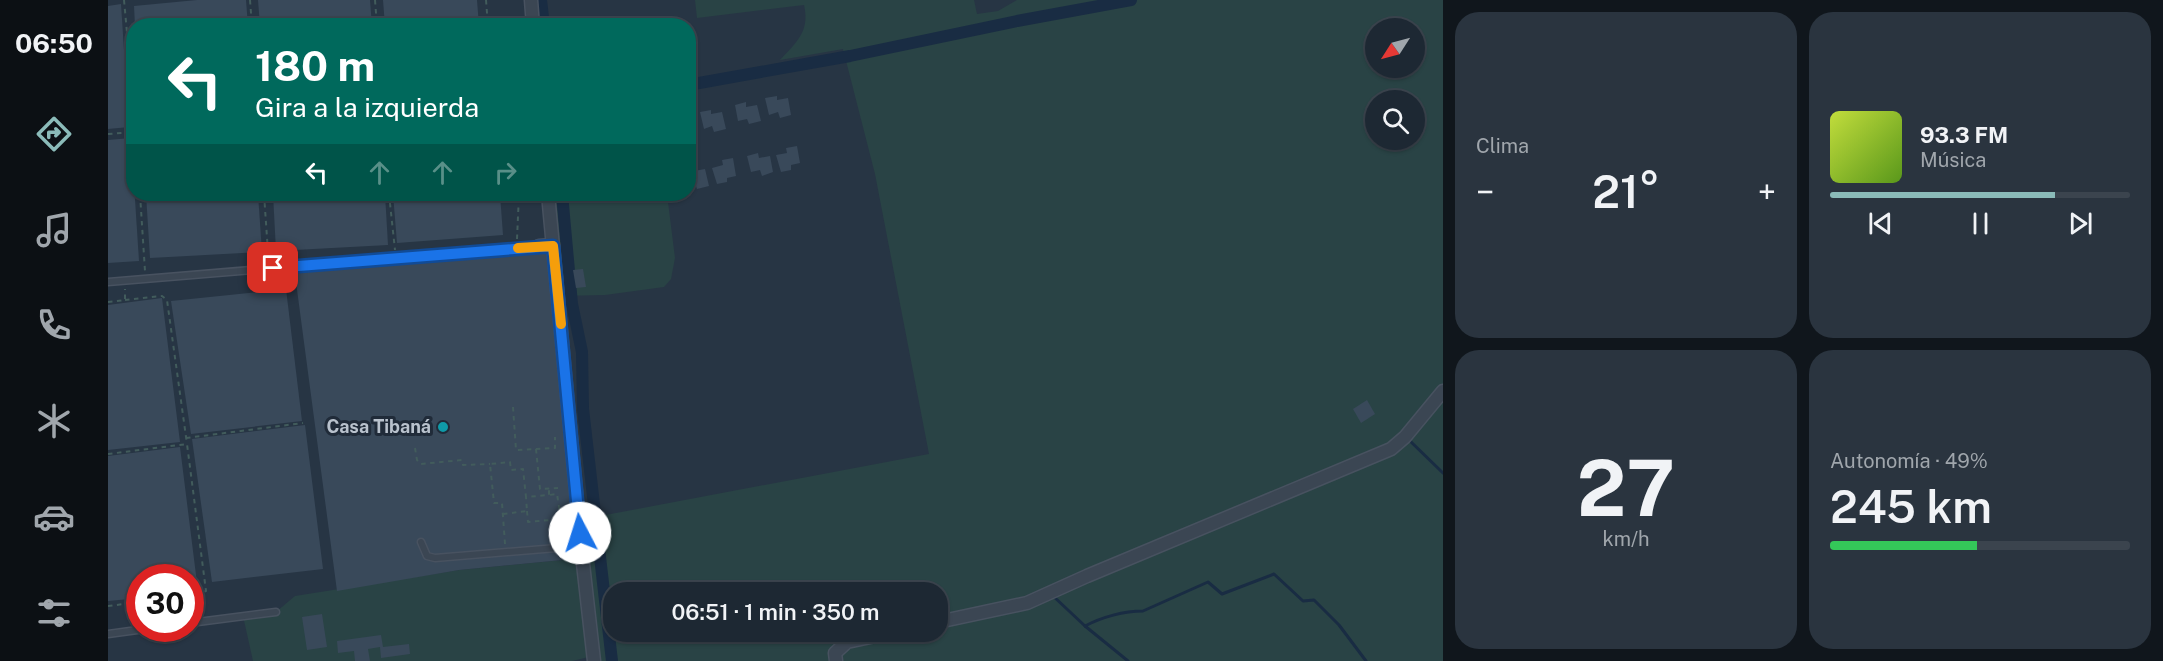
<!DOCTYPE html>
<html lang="es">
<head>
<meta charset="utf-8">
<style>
  :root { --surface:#1d2833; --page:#2a343f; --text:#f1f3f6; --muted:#a0a6ac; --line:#3b444e; --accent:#8bbbb9 }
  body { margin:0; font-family:"Public Sans",sans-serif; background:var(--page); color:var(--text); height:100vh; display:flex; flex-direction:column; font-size:22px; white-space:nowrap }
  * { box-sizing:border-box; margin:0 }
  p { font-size:20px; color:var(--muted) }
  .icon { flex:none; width:33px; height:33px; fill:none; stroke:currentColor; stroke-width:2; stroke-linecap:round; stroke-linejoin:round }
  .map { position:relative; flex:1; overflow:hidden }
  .side { display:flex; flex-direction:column; gap:12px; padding:12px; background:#10161c; width:720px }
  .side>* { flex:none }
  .banner { position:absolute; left:18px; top:18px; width:570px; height:183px; border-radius:24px; box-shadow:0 2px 4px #0004,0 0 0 2px var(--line); background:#00695c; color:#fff; overflow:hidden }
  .needle { width:39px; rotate:234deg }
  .tools { position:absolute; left:1257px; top:18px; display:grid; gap:12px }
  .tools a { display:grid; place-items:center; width:60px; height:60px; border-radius:50%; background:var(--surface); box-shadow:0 2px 4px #0004,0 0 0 2px var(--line); font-size:30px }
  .speed { position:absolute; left:18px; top:564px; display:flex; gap:12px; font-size:30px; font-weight:700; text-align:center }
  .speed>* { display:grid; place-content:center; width:78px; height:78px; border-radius:50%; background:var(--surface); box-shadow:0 2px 4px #0004,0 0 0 2px var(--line); line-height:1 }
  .speed .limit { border:9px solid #d22; background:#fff; color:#111 }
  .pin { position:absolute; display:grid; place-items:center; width:51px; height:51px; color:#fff; margin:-26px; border-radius:12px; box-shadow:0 3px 9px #0006 }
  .me { position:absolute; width:66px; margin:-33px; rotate:355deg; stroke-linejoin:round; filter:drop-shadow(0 0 4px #0008) }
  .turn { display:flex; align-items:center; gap:21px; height:126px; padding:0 30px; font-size:27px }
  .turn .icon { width:78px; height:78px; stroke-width:2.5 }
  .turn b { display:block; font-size:42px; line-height:51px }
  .lanes { display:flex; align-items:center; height:57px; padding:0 30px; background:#0003; justify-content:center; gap:30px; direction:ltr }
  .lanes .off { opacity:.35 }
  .big { font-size:45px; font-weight:600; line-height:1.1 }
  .side .widget { flex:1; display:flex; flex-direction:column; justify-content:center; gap:9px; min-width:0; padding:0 21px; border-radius:24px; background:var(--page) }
  .side .dial { align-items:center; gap:0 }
  .dial b { font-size:78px; line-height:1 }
  .song { display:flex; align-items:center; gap:18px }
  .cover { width:72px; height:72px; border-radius:9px; background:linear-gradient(135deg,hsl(70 70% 55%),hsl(90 70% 35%)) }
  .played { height:6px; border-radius:3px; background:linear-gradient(90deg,var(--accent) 75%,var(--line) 75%) }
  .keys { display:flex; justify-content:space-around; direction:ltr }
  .heat { display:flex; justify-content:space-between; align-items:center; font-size:33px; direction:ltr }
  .charge { height:9px; border-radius:4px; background:linear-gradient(90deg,#34c759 49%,var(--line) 0) }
  .side .tiles { flex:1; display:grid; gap:12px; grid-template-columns:repeat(2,1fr) }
  .trip { position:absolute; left:495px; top:582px; width:345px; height:60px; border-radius:24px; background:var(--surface); box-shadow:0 2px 4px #0004,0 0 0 2px var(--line); font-weight:600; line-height:60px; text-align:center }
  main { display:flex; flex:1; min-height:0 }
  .tabs { display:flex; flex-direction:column; width:108px; justify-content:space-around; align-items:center; background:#0c1014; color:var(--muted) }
  .tabs .icon { width:42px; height:42px }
  .tabs .current { color:var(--accent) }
  .tabs b { font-size:27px; color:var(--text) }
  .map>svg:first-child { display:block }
  .green { fill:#294345; fill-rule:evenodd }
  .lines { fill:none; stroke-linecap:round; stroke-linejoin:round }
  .stream { stroke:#192c43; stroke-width:3 }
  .canal { stroke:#192c43; stroke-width:12 }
  .building { fill:#39495a }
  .service-casing { stroke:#485260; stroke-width:9 }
  .minor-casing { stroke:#485260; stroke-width:15 }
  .path { stroke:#425c5c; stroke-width:2; stroke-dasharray:4.5 4.5; stroke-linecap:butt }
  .service { stroke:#3b4653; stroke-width:6 }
  .minor { stroke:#3b4653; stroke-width:12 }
  .route-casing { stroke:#114b97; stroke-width:15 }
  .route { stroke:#1a73e8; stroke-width:10 }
  .slow { stroke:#f59e0b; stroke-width:10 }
  .culture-dot { fill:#0f9aa8; stroke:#202b39; stroke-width:2 }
  .labels { text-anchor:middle; stroke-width:6; stroke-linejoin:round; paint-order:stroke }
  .poi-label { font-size:18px; font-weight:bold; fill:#b9c2cd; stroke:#202b39; text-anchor:end }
</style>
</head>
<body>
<main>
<nav class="tabs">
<b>06:50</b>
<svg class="icon current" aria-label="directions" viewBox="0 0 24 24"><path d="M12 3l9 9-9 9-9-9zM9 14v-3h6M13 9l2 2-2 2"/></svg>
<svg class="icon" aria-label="music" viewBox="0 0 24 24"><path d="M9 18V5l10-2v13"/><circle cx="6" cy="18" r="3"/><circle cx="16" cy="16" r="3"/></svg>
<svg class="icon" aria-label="phone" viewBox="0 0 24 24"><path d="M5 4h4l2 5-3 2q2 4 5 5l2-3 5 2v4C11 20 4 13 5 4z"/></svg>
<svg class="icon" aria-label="climate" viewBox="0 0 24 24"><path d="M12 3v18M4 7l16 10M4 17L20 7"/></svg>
<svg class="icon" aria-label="car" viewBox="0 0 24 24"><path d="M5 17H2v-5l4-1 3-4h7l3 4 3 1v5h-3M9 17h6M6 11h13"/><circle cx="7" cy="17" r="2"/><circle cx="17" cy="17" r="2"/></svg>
<svg class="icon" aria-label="filters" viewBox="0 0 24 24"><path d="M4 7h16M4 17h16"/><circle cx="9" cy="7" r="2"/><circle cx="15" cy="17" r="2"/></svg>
</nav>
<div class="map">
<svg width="1335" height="661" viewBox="0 0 1335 661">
  <rect width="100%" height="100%" fill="#273544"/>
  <g class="green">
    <path d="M 587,0 L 866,0 L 869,14 L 890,11 L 909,0 L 1335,0 L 1335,661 L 486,661 L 485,656 L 464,661 L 145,661 L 135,616 L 168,612 L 187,596 L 351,570 L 475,558 L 471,520 L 821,454 L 767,174 L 735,49 L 672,60 C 689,42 702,31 696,5 L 589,18 ZM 1268,28 L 1306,28 L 1306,68 L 1268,68 ZM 1268,100 L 1306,100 L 1306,140 L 1268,140 ZM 506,592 L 830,592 L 830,632 L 506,632 Z"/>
    <polygon points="440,194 559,194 567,258 563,279 556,287 497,295 451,296"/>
  </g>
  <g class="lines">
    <g class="stream">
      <polyline points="1300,439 1335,473"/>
      <polyline points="944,595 977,626 1020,661"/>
      <path d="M 977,626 C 994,617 1016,611 1035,611 L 1100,582 L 1114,594 L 1166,574 L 1195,601 L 1206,600 L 1231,625 L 1258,661"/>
    </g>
    <g class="canal">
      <polyline points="433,0 436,26"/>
      <polyline points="580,85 742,56 909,21 1023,0"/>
      <polyline points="454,194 464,304 474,352 475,409 504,661"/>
    </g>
  </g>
  <g class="building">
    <polygon points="89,0 138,0 140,26 27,26 26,6"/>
    <polygon points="150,0 262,0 264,26 152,26"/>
    <polygon points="275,0 369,0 371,26 277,26"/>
    <polygon points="13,4 21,127 0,129 0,6"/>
    <polygon points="669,96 669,100 680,98 683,115 672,118 670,112 661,115 657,98"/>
    <polygon points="638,102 638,107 649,105 653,121 641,124 639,119 630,121 627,105"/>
    <polygon points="603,110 603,114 614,112 618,129 606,132 604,126 596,129 592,112"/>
    <polygon points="585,113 588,131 580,133 580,114"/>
    <polygon points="23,138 31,261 0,263 0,140"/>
    <polygon points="689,146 692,163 683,165 683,170 673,172 668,155 679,153 678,148"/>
    <polygon points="650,153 651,158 662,156 665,172 654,176 652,170 643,172 639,156"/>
    <polygon points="625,158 628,176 619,178 619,182 609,184 604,168 615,165 614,160"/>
    <polygon points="586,167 586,171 597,169 601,186 589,189 587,183 580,185 580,168"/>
    <polygon points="38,194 150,194 154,252 42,258"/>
    <polygon points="165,194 277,194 280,245 168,251"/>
    <polygon points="285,194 392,194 395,235 289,243"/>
    <polygon points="445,245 475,558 351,570 229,591 186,267"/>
    <polygon points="475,269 478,287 468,288 465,270"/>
    <polygon points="178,289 194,421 83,434 63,301"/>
    <polygon points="54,298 72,442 0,450 0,305"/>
    <polygon points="1259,400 1267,414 1253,423 1245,409"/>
    <polygon points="197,425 215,569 104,582 84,439"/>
    <polygon points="72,447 90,591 82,592 82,578 32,578 32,598 0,601 0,456"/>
    <polygon points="214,614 219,647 199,650 194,617"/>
    <polygon points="273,635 275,647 301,644 302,654 273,658 272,647 260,649 262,661 247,661 246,651 230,653 229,641"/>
  </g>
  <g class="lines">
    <defs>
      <g id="service">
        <polyline points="0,282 431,246"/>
        <polyline points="313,542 319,556 327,558 473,546"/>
        <polyline points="82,623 168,612"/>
        <polyline points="0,634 44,628"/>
      </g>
      <g id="minor">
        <polyline points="423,0 425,26"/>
        <polyline points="440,194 473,546 486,661"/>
        <polyline points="431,246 445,245"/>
        <polyline points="830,622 919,603 979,576 1283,449 1297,437 1335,391"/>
        <polyline points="728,661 727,653 739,642 786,632"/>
      </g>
    </defs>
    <use href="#service" class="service-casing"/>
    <use href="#minor" class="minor-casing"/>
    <g class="path">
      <polyline points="16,0 26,109"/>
      <polyline points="142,0 144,26"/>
      <polyline points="267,0 269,26"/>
      <polyline points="378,0 380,26"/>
      <polyline points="0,134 26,132"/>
      <polyline points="32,194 37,271"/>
      <polyline points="156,194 160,252"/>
      <polyline points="281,194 287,250"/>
      <polyline points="409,239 411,194"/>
      <polyline points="17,300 54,296 59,300 79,444"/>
      <polyline points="0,302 17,300 17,289"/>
      <polyline points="405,407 408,450 447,448 447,437"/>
      <polyline points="78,438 195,423"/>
      <polyline points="307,448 309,460 313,464 354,460 355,465 382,464"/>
      <polyline points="428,449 432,489 450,488"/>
      <polyline points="0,454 79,444 98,591 82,596"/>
      <polyline points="419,511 420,522 453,519 449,494 441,495"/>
      <polyline points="395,514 419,511 418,497"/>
      <polyline points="397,544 394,503 386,503 382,464 402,462 403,470 415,469 418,497 441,495 441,488"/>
      <polyline points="0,606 32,602"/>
    </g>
    <use href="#service" class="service"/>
    <use href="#minor" class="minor"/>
  </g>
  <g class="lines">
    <defs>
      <polyline id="route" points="165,268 445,246 472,533"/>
    </defs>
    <use href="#route" class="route-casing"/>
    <use href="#route" class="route"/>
    <polyline class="slow" points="410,248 445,246 453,324"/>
  </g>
  <circle class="culture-dot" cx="335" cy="427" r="6"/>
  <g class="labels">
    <g class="poi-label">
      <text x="323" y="433">Casa Tibaná</text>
    </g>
  </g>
</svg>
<div class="tools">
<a><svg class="needle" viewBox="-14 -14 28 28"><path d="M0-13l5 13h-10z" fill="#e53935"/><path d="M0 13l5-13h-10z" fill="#a0a6ac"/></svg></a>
<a><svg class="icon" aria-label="search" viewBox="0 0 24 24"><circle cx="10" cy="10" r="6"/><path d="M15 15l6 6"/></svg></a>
</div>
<div class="speed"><div class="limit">30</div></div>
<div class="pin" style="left:165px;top:268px;background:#d93025"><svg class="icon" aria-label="arrive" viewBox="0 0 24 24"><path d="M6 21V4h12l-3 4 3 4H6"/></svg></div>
<svg class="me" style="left:472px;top:533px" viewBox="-20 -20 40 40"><circle r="19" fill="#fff"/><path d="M0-13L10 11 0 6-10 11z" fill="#1a73e8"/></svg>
<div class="trip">06:51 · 1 min · 350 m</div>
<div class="banner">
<div class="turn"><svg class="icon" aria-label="left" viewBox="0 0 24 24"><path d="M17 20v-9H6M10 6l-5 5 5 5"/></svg><div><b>180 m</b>Gira a la izquierda</div></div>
<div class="lanes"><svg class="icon" aria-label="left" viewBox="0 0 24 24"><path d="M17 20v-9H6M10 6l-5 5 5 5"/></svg><svg class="icon off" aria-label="ahead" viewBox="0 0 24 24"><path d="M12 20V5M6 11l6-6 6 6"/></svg><svg class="icon off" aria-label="ahead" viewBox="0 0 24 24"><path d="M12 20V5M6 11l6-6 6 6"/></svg><svg class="icon off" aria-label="right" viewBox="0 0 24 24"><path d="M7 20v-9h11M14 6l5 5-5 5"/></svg></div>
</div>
</div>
<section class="side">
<div class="tiles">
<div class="widget"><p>Clima</p>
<div class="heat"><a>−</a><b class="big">21°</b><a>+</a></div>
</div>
<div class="widget">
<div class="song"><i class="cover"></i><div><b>93.3 FM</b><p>Música</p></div></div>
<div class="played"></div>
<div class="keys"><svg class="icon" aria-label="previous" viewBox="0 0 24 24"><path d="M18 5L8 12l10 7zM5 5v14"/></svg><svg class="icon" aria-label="pause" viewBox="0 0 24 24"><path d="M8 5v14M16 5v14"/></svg><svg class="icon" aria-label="next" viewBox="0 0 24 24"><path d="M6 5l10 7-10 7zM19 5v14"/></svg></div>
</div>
<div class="widget dial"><b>27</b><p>km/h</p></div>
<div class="widget"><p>Autonomía · 49%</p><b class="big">245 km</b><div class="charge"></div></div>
</div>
</section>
</main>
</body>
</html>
